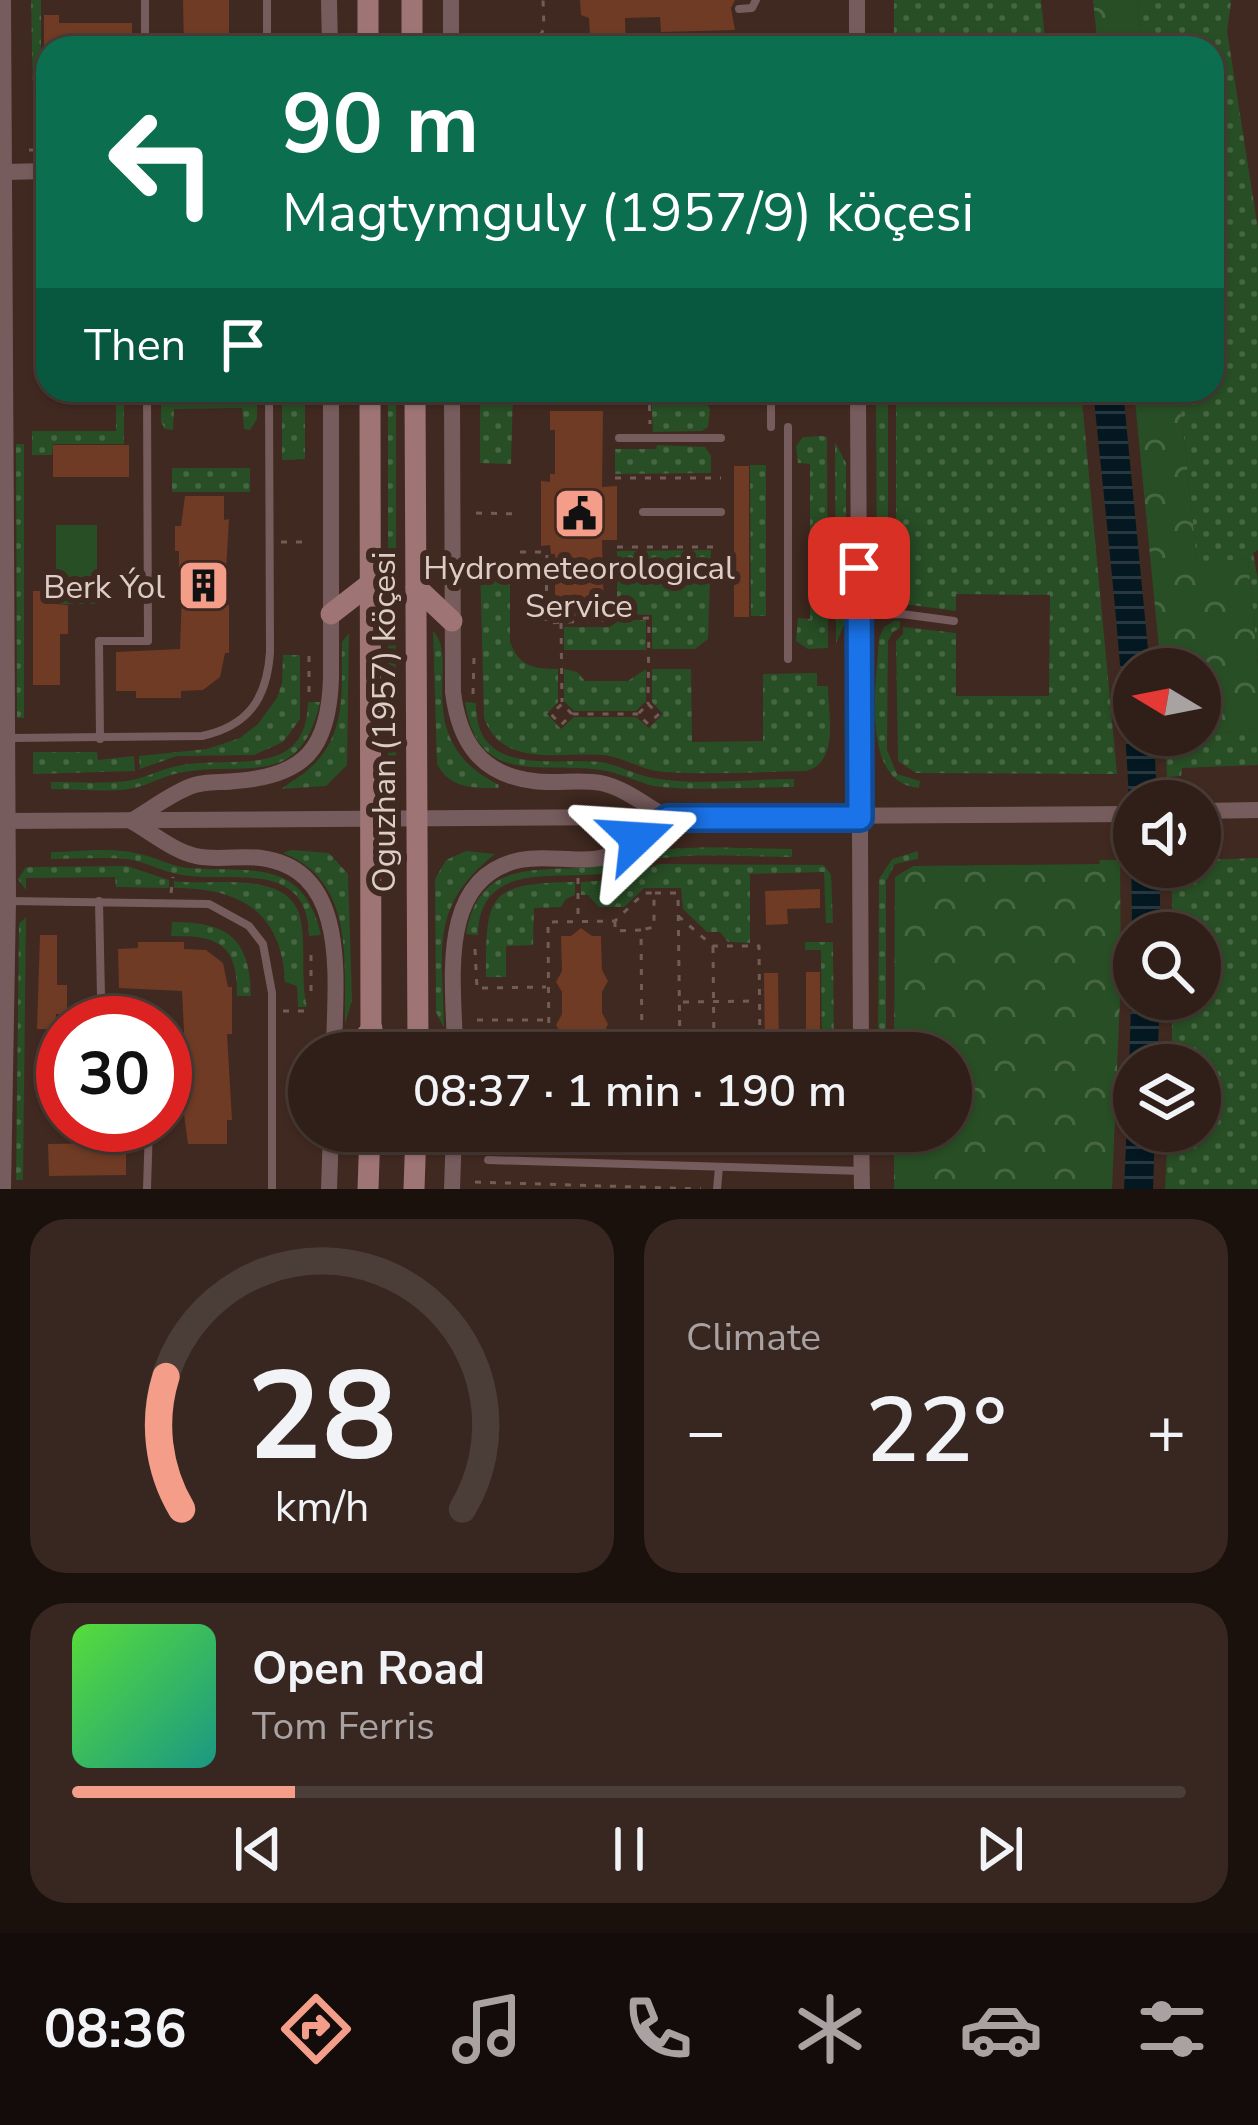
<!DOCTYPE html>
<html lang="en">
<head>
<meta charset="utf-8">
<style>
  :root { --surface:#301f18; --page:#382721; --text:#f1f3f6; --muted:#a8a2a2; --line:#4b3d37; --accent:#f49e8a }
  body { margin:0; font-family:"Nunito Sans",sans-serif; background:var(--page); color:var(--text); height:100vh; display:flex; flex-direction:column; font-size:45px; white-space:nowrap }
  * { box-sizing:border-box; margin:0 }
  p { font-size:39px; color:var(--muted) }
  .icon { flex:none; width:66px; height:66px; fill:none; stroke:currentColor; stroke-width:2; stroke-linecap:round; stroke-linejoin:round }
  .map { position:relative; height:1189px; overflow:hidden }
  .side { display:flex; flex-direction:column; gap:30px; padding:30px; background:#1a110d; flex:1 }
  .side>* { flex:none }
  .guide { position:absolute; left:36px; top:36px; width:1188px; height:366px; border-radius:36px; box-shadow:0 3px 9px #0004,0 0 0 3px var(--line); background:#0b6e4f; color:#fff; overflow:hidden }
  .needle { width:78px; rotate:280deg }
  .buttons { position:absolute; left:1113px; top:648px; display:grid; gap:24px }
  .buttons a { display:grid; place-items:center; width:108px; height:108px; border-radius:50%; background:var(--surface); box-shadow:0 3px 9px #0004,0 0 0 3px var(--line); font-size:60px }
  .speed { position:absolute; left:36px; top:996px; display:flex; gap:24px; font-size:60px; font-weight:700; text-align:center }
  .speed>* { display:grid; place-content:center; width:156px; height:156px; border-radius:50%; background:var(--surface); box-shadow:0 3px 9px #0004,0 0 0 3px var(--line); line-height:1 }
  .speed .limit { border:18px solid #d22; background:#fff; color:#111 }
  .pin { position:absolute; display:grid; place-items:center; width:102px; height:102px; color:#fff; margin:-51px; border-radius:24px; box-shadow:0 6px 18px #0006 }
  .me { position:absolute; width:132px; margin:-66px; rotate:70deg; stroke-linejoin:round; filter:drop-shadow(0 0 9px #0008) }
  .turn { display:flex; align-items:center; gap:42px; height:252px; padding:0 48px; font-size:54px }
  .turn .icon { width:156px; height:156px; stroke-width:2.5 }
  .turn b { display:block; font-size:84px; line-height:102px }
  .then { display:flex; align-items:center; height:114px; padding:0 48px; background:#0003; gap:24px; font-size:45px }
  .big { font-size:90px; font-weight:600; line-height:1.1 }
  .side .widget { flex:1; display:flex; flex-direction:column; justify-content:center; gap:18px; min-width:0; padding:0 42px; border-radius:36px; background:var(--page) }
  .side .dial { align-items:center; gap:0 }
  .dial svg { height:312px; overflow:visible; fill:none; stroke:var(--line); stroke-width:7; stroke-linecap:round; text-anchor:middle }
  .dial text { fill:var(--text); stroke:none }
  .song { display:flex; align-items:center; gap:36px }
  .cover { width:144px; height:144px; border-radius:18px; background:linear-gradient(135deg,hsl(110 70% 55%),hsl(170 70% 35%)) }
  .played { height:12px; border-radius:6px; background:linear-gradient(90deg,var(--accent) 20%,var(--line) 20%) }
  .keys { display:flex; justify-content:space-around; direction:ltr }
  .heat { display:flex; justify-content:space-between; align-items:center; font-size:66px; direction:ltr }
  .side .tiles { flex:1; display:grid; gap:30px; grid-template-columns:1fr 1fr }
  .widget:last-child { grid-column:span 2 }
  .trip { position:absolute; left:288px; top:1032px; width:684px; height:120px; border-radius:60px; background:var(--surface); box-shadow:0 3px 9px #0004,0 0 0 3px var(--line); font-weight:600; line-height:120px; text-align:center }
  .tabs { display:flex; height:192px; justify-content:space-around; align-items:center; background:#130c0a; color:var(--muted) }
  .tabs .icon { width:84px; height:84px }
  .tabs .on { color:var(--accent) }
  .tabs b { font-size:54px; color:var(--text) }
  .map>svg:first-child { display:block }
  .grass { fill:url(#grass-dots) }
  .forest { fill:url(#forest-crowns) }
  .pitch { fill:#284e25 }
  .water { fill:url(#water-rules) }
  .building { fill:#6f3b24 }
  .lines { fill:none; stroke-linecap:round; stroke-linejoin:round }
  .path { stroke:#725d55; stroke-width:3; stroke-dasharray:6 9; stroke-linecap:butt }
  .lane { stroke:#775c5d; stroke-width:8 }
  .street { stroke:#775c5d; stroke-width:16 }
  .secondary { stroke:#9f7475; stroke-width:21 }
  .route-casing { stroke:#114b97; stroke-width:30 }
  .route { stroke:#1a73e8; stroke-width:21 }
  .labels { text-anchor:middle; stroke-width:12; stroke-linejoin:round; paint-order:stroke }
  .poi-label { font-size:33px; fill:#ddcdc7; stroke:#402920 }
  .street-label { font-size:33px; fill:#ddcdc7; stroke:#402920 }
</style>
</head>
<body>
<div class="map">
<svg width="1258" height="1189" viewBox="0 0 1258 1189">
  <defs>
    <pattern id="grass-dots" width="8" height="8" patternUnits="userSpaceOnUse" patternTransform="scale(3)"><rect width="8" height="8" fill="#284e25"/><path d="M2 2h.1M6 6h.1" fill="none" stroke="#476643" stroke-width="1.8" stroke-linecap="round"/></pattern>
    <pattern id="forest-crowns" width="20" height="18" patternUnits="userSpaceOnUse" patternTransform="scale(3)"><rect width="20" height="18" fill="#284e25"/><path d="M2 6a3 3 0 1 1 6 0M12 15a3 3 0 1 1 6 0" fill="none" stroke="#476643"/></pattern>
    <pattern id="water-rules" width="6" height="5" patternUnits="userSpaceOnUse" patternTransform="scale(3)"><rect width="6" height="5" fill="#041822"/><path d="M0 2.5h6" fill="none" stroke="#283841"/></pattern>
  </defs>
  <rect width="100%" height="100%" fill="#402920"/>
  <g class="grass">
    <polygon points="31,0 41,0 41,83 48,84 48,146 34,146"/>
    <polygon points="894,0 1041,0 1046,48 894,48"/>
    <polygon points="1137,0 1230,0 1231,3 1227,31 1258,229 1258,550 1253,553 1258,580 1258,666 1248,559 1197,563 1179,390 1212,390 1212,48 1142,48"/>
    <polygon points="161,390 257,390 257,419 250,430 244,429 242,408 174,409 173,430 165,429 161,422"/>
    <polygon points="282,390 305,390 305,459 282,460"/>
    <polygon points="388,390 396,390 396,762 391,766 388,762"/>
    <polygon points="480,390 513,390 511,464 480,463"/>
    <polygon points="651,390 700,392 710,409 708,427 702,431 653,432"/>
    <polygon points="876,390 888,390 888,578 900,604 887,599 877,583"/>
    <polygon points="896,390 1081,390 1117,774 916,773 898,761 896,641 903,634 903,627 956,633 956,696 1049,696 1050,595 956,594 956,611 903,604 903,590 896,584"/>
    <polygon points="116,400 124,400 124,444 53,444 52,455 32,455 32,431 116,431"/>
    <polygon points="821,436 827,437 828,648 808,649 796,641 798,618 810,619 810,464 798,463 796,446 803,437"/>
    <polygon points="835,442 846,463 846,621 836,643"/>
    <polygon points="16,444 24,444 24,718 17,718"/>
    <polygon points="657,445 705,447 711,456 711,473 615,474 615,449 656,449"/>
    <polygon points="750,465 766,465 766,616 751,616"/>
    <rect x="172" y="468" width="78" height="24"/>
    <polygon points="711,550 708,639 695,649 652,649 652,615 617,614 617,551"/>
    <path d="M 480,562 L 510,562 L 510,642 C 519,667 535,669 558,669 L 558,702 L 547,714 L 561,729 L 574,717 L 636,717 L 649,728 L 663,714 L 652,702 L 652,669 L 691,669 L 692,742 L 763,741 L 763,674 L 817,673 L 817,686 L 828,686 C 828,714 840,762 806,771 C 759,772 711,775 664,772 C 642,771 623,756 601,755 C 560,752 502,768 484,718 Z"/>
    <polygon points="620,620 646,620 646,650 564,650 564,627 610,627"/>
    <path d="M 894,621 L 900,621 L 900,628 L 893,632 L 888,641 L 887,750 L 897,774 L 920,781 L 919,788 C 859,783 877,681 879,638 L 884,627 Z"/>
    <path d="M 433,631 C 462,659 407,739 499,785 L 498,788 C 473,788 450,789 437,764 Z"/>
    <path d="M 349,633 L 347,765 L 326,786 L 282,789 C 288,783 302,776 311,767 C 348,733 341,688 342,642 Z"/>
    <polygon points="283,655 300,655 300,719 283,742 254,755 177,756 140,769 139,756 207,749 240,738 258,724 277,698 282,683"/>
    <polygon points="564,669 577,672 585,681 628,681 646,669 646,701 636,711 574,711 564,701"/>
    <path d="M 308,702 L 320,702 C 300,793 242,759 179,773 C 164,776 150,784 135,788 C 109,793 78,789 51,789 L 51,782 C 76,782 102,784 127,781 C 146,778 163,768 182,765 C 232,756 307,780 308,702 Z"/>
    <path d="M 465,702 L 476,703 C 475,777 552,758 600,762 C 618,764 635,775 653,778 C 698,786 749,779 794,779 L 794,787 C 750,787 705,791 661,787 C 642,785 626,775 607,771 C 547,759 478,791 465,702 Z"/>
    <polygon points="1258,729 1258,765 1182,768 1181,776 1167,777 1165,737"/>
    <polygon points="33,752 97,752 98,760 134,756 135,771 33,774"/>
    <path d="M 792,849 L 792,857 C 749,857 705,853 662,858 C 641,860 621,871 600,874 C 551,879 479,863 478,935 L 466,934 C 480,855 541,874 599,866 C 620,863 640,852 662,850 C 704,845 749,849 792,849 Z"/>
    <path d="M 291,850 L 329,853 L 348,874 L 352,1000 L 345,1024 C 344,961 355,881 283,853 Z"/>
    <path d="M 466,851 L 495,854 C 428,907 443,950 444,1028 L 436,1012 L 435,879 L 446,860 Z"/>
    <polygon points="918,851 918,859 895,864 886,881 886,1053 878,1053 879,879 892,859"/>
    <path d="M 51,852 C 78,852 109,847 135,853 C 153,856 170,866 188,868 C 250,873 303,856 321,935 L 309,936 C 308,858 231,883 182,875 C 163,872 146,862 127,859 C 102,857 76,859 51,859 Z"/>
    <polygon points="1258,858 1258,1189 1165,1189 1168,1131 1200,1131 1200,1065 1171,1065 1173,999 1200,999 1200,933 1174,933 1170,867 1200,867 1200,860"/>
    <polygon points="659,864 824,865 831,875 833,923 826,923 824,872 750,874 750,943 728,942 720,932 707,932 683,909 681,888 644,888 624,907 599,907 588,895 581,895 581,882 612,880"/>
    <polygon points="127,866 169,880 169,888 116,887 115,877 26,878 26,890 18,879 26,867"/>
    <path d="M 174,881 C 211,887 292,867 301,921 C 306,950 300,978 307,1007 L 298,1007 L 297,986 L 285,982 C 282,912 240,888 174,888 Z"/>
    <path d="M 575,882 L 575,895 L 566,899 L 561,907 L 534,908 L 533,945 L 506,946 L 506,977 L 486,977 C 486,895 487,883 575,882 Z"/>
    <polygon points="26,917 23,1180 16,1180 19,924"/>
    <path d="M 172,922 C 228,922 250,938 251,996 L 237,996 C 238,945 219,935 171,936 Z"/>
    <polygon points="805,942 833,942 834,1053 822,1053 821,950 805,950"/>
  </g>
  <g class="forest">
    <polygon points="1093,0 1137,0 1142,48 1098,48"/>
    <polygon points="1134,390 1179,390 1197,562 1248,559 1258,666 1258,729 1200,734 1200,669 1161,669"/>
    <polygon points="1100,860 1120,860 1121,975 1112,1189 894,1189 894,1131 951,1131 951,1053 894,1053 895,877 913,866 1099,864"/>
  </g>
  <rect class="pitch" x="56" y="525" width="41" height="79"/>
  <path class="water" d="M 1093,390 L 1123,390 L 1148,649 L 1149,669 L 1134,669 L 1134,735 L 1154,735 L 1157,801 L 1134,801 L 1134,867 L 1160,867 L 1160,933 L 1134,933 L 1134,999 L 1160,999 L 1157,1065 L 1134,1065 L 1134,1131 L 1155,1131 L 1153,1189 L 1124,1189 C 1129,1079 1134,968 1131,858 C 1127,701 1109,546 1093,390 Z"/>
  <g class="building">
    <polygon points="183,0 229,0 229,48 184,48"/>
    <polygon points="580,0 735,0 731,8 735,30 661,32 660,17 625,18 626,48 583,48 590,35 589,18 581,15"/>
    <polygon points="44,15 59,15 59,23 132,23 132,48 44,48"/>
    <polygon points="550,411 603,411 602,487 617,486 617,540 602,540 604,616 551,616 550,597 555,597 555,554 551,554 550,545 541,546 541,481 550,482 550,474 555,474 555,430 550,430"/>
    <rect x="53" y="445" width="76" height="32"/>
    <rect x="734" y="466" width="15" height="151"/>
    <polygon points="185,496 224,496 224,520 229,519 224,605 229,605 229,653 225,653 220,677 203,690 181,691 181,698 136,698 136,691 116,691 116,652 180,649 183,567 179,567 179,551 175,551 175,526 181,526"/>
    <polygon points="33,591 55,591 55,604 68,605 68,634 60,634 60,685 33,685"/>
    <polygon points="820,889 820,908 787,909 788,924 766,925 765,891"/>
    <polygon points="581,928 592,936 601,936 602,970 608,981 602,992 602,1013 608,1024 603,1035 603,1053 563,1053 562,1035 556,1025 562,1014 562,992 556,982 562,971 561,936 571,936"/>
    <polygon points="40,935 57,935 57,985 67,985 67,1014 56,1014 55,1029 37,1029"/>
    <polygon points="138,942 184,942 184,949 206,950 223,963 228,987 232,987 232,1034 227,1034 232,1120 227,1120 227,1144 188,1144 184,1114 178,1114 178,1089 182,1089 182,1073 186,1073 182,991 119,988 118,949 138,948"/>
    <rect x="806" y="972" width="14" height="81"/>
    <polygon points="764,973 778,973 779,1053 765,1053"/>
    <polygon points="101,1143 126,1143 126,1175 49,1176 48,1144"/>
  </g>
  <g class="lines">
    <g class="path">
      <polyline points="659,39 729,39"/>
      <polyline points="532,48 544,29 543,0"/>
      <polyline points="29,150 48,150"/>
      <polyline points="649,390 650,424"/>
      <polyline points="561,399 561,390"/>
      <polyline points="615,478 721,478"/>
      <polyline points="476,513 521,514"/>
      <polyline points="281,542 309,542"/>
      <polyline points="617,547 721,547"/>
      <polyline points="520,552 547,552 546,623 649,618 648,704"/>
      <polyline points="561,623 562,702"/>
      <polyline points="309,692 309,648"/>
      <polyline points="473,694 474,658 480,654"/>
      <polygon points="648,704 659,714 648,724 638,714"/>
      <polyline points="572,714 562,704 551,714 561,725 572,714 638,714"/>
      <polyline points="578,878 578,919"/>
      <polyline points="171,893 173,877"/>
      <polyline points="655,893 678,893 680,1053"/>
      <polyline points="678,916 713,946 759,946 760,1053"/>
      <polyline points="615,921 615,931 641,930 642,1052 648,1053"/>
      <polyline points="713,947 714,1053"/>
      <polyline points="475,949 477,988"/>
      <polyline points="482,988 546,987"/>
      <polyline points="311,991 311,948"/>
      <polyline points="683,1002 758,1001"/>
      <polyline points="283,1011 311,1011"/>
      <polyline points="477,1020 547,1020"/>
      <polyline points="549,1053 548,922 615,921 644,893 654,893 654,927 641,930"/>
      <polyline points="287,1097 309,1097"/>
      <polyline points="760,1131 760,1143"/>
      <polyline points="476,1137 842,1147"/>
      <polyline points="680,1141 680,1131"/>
      <polyline points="654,1151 655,1131"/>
      <polyline points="475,1182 701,1189"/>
    </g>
    <g class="lane">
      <polyline points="145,0 145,48"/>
      <polyline points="267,0 267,48"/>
      <polyline points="739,9 752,8 756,0"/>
      <polyline points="771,390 771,427"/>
      <polyline points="619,438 721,438"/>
      <polyline points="643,512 721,512"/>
      <polyline points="860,615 902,614 954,621"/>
      <polyline points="788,659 788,427"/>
      <path d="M 10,738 L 202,736 C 248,726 267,699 270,652 L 269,390"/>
      <polyline points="100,739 99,641 148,641 147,390"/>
      <polyline points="9,901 209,904 249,926 263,944 272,993 272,1189"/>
      <polyline points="99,901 101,997 138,1023"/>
      <polyline points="488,1160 862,1171"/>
      <polyline points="147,1189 149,1125"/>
      <polyline points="717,1189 719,1167"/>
    </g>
    <g class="street">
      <polyline points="3,0 8,901 3,1189"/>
      <polyline points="329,0 330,48"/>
      <polyline points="451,0 451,48"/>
      <polyline points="857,0 857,48"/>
      <polyline points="4,172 48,171"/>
      <path d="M 331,390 L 331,678 C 329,748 305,776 236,781 C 221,783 202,781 189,787 C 169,795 150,810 131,821 C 151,832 175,852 196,856 C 217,861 240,855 261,858 C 353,870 334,988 334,1053"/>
      <path d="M 452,390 L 453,692 C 459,742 481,775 534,781 C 556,784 580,779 601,783 C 623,787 648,807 668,818 C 649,830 625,852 604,857 C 578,864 547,854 520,860 C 434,878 455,988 455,1053"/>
      <polyline points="858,390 861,1053"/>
      <polyline points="1200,811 1258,810"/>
      <polyline points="1,821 1134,814"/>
      <polyline points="861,1131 862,1189"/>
      <polyline points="329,1189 331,1131"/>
      <polyline points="452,1189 454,1131"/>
    </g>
    <g class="secondary">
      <polyline points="368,0 368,48"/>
      <polyline points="412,0 412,48"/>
      <polyline points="370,390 371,1053"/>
      <polyline points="415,390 418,1053"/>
      <polyline points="416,587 452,621"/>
      <polyline points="331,614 371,583"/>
      <polyline points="350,1053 372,1029"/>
      <polyline points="368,1189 370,1131"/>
      <polyline points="414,1189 416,1131"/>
    </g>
  </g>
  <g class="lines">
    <defs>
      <polyline id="route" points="637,838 668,818 860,818 859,568"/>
    </defs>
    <use href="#route" class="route-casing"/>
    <use href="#route" class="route"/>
  </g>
  <defs>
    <symbol id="civic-square" viewBox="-11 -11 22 22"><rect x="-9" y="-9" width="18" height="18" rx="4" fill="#f49e8a" stroke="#402920"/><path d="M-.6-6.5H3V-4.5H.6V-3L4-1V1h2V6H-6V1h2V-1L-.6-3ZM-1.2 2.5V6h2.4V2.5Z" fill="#111"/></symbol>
    <symbol id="building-square" viewBox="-11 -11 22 22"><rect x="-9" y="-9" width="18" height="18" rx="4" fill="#f49e8a" stroke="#402920"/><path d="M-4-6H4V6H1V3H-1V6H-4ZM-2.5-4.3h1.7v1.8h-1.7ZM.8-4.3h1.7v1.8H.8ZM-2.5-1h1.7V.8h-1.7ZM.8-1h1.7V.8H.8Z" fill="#111"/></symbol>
  </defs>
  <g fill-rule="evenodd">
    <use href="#civic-square" x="550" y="484" width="59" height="59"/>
    <use href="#building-square" x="174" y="556" width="59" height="59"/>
  </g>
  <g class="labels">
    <g class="poi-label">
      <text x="579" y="579">Hydrometeorological<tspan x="579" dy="38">Service</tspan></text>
      <text x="165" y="598" text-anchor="end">Berk Ýol</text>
    </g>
    <g class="street-label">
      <text transform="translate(383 722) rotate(-90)" y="12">Oguzhan (1957) köçesi</text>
    </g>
  </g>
</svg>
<div class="buttons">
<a><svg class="needle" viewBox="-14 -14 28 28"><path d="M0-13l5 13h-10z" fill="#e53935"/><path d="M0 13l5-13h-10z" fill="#a8a2a2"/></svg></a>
<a><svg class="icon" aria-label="sound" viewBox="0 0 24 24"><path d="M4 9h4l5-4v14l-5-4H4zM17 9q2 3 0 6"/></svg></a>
<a><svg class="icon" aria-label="search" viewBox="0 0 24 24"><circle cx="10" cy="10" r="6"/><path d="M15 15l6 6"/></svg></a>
<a><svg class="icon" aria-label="layers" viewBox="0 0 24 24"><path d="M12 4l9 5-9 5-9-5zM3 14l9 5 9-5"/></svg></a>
</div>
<div class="speed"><div class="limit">30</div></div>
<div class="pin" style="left:859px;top:568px;background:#d93025"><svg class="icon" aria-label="arrive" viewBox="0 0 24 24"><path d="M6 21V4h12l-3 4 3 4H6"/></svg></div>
<svg class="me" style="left:637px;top:838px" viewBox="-20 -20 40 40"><path d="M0-17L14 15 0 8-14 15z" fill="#1a73e8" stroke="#fff" stroke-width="4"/></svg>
<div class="trip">08:37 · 1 min · 190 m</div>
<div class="guide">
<div class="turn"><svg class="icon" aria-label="left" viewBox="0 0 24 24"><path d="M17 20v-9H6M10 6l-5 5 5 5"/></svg><div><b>90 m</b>Magtymguly (1957/9) köçesi</div></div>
<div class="then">Then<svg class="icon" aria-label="arrive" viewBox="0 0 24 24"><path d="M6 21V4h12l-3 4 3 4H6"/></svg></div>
</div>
</div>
<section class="side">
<div class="tiles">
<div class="widget dial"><svg viewBox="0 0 100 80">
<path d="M14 69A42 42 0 1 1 86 69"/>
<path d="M14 69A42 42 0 0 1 10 35" stroke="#f49e8a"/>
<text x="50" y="56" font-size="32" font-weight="700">28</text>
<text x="50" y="72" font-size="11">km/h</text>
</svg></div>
<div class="widget"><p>Climate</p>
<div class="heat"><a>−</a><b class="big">22°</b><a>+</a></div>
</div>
<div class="widget">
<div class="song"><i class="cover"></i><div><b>Open Road</b><p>Tom Ferris</p></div></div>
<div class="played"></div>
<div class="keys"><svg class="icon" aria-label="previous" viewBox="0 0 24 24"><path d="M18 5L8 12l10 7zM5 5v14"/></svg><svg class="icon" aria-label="pause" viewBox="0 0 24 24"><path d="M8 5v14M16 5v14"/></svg><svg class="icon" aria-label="next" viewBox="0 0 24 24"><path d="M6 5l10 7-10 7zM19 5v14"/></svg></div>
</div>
</div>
</section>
<nav class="tabs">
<b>08:36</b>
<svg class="icon on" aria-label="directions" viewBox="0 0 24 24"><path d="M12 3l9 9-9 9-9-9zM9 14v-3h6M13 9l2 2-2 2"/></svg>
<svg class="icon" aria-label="music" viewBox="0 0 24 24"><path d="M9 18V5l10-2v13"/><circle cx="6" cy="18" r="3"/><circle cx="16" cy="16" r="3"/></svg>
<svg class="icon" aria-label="phone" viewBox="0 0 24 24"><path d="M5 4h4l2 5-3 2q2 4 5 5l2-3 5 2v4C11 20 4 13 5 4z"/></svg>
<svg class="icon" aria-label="climate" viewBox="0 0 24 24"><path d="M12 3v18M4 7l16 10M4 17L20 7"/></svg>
<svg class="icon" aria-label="car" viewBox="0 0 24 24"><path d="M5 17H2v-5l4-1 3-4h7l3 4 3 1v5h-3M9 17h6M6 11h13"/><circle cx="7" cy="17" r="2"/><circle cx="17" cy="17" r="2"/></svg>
<svg class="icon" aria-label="filters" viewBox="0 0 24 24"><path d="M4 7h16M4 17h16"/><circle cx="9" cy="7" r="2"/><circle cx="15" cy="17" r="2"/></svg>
</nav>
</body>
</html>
